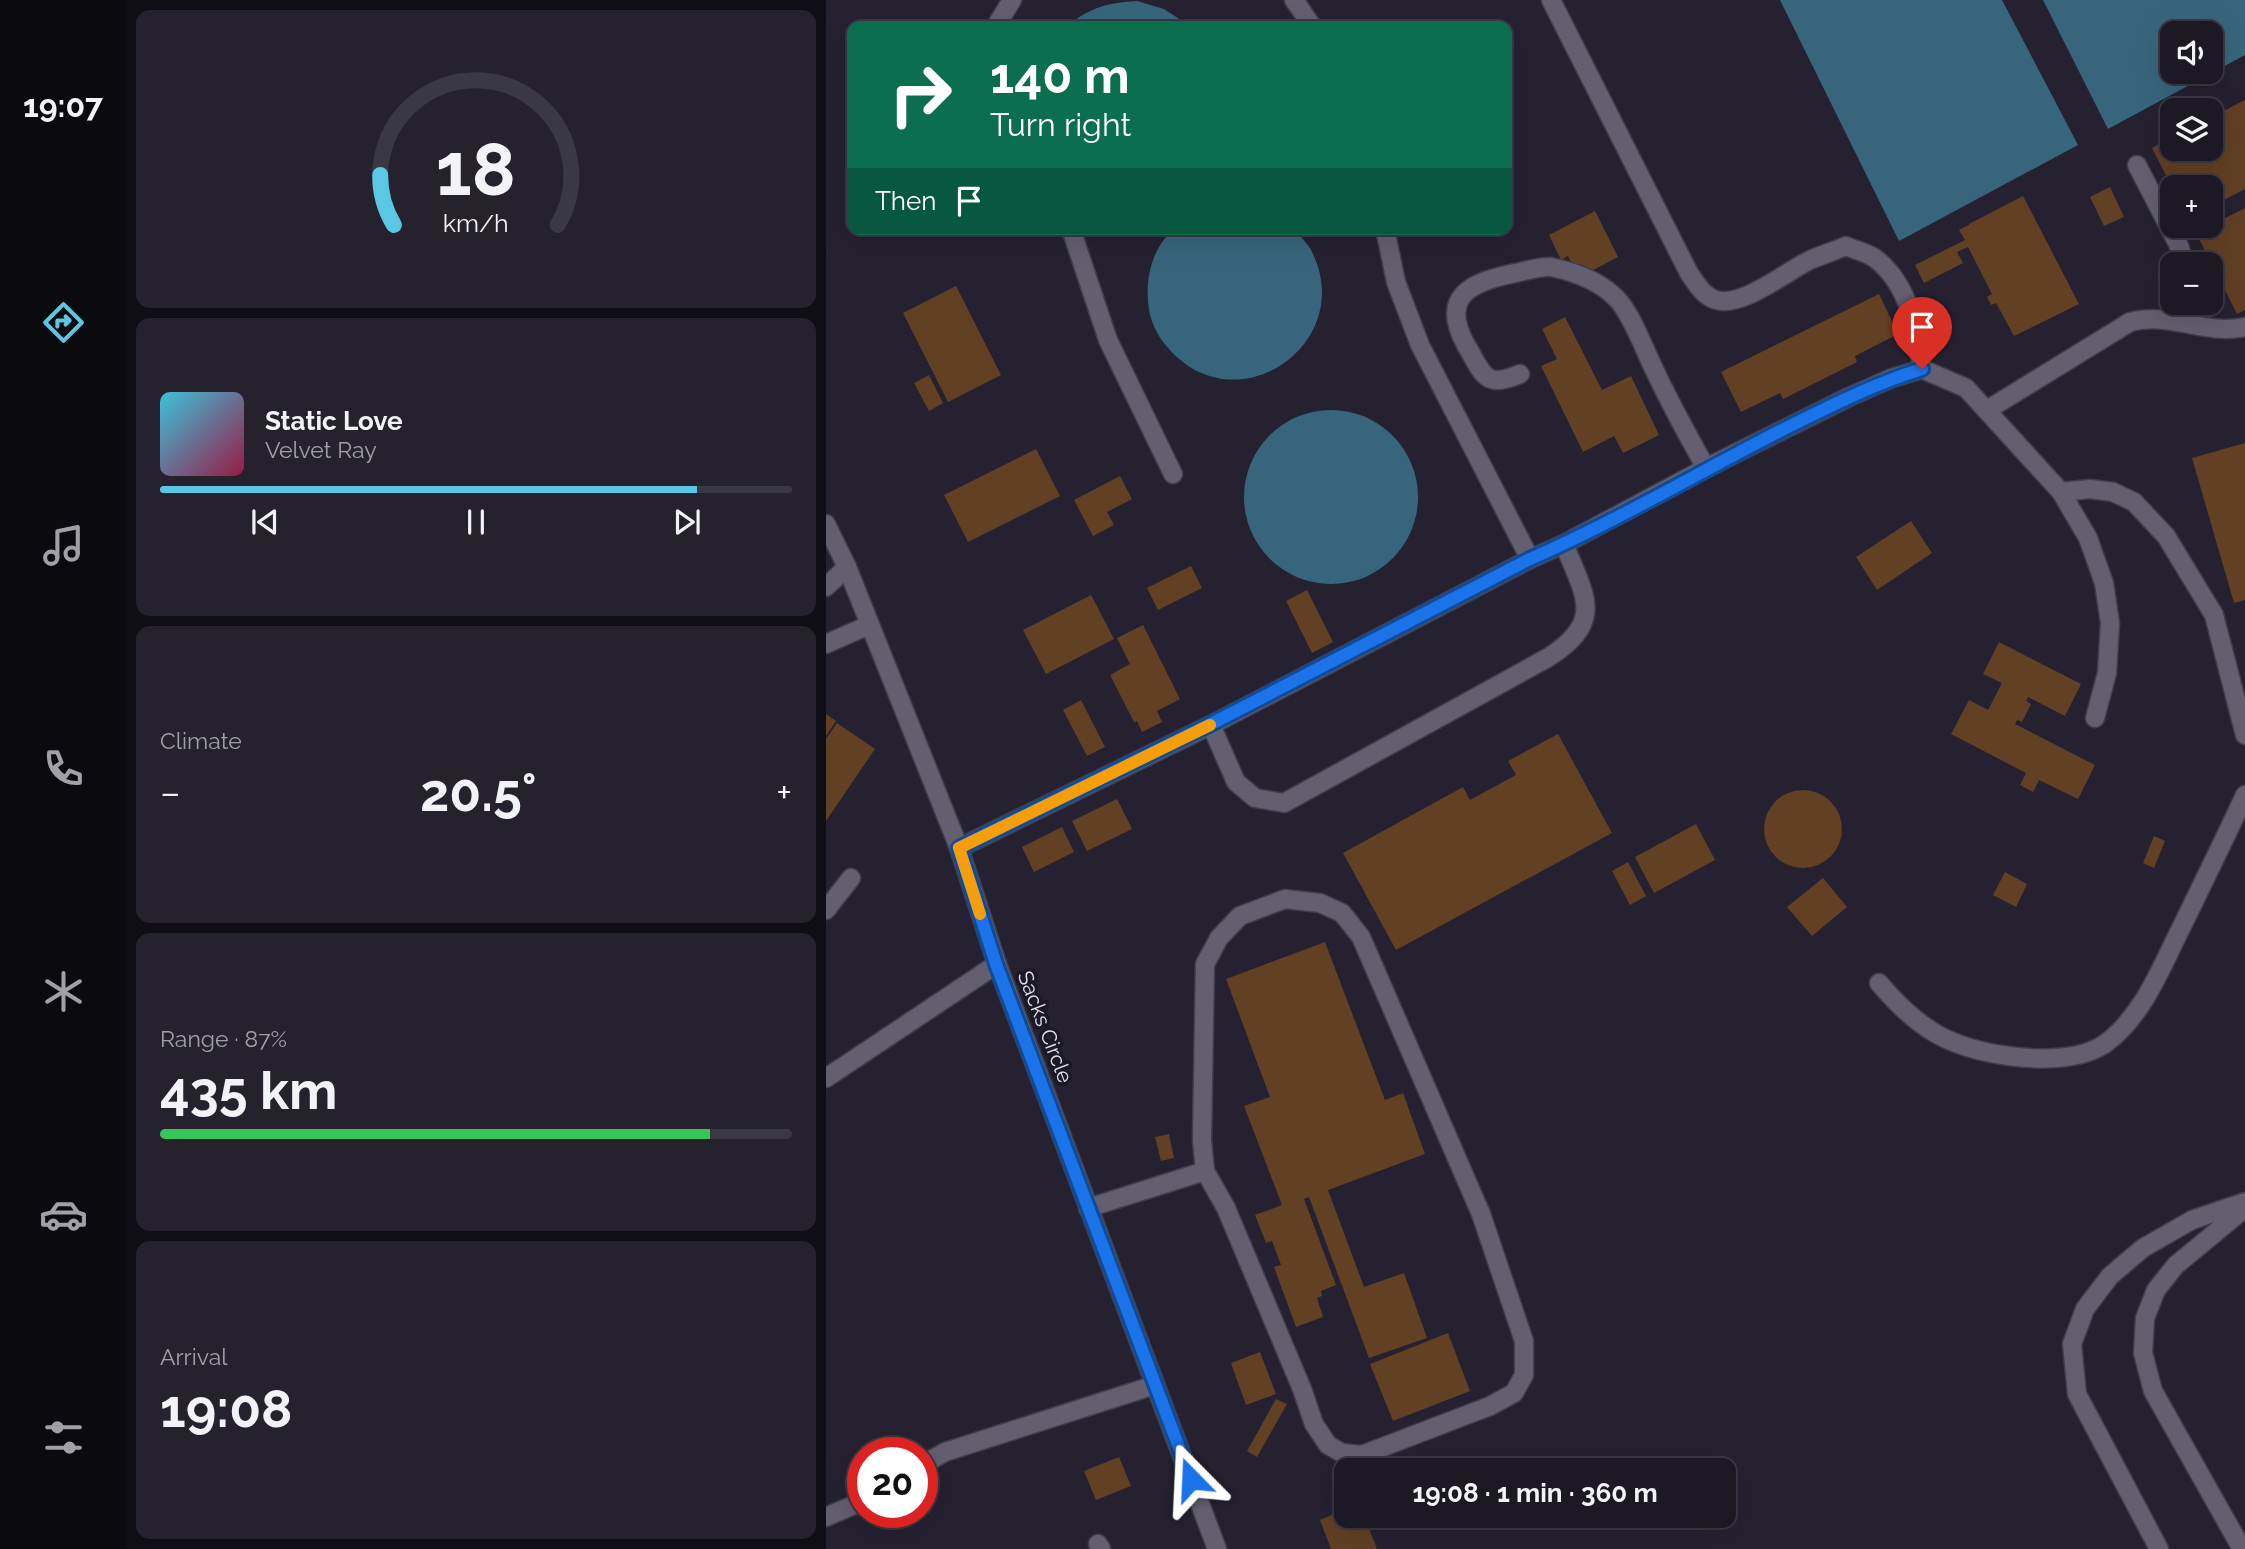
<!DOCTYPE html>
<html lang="en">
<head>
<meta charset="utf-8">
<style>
  :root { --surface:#1c1925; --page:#25222d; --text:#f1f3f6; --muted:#a0a0a7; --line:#3a3842; --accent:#5ac8e5 }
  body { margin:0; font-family:Raleway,sans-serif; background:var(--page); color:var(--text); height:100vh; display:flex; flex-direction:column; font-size:26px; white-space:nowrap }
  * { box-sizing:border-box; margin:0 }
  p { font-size:23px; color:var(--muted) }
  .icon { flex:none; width:38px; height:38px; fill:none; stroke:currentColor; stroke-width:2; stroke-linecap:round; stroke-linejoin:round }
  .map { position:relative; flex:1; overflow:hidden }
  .side { display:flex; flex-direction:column; gap:10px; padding:10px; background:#0f0e14; width:700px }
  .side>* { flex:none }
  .hud { position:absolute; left:21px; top:21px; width:665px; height:214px; border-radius:14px; box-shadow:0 7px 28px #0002,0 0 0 2px var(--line); background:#0b6e4f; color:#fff; overflow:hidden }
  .controls { position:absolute; left:1334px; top:21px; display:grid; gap:14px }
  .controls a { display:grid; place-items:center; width:63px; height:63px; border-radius:14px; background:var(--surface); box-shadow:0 7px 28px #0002,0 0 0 2px var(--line); font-size:35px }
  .speed { position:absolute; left:21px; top:1437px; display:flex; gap:14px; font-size:35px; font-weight:700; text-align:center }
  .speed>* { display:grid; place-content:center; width:91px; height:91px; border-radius:50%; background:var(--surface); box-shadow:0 7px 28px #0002,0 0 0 2px var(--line); line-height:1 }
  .speed .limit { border:10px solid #d22; background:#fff; color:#111 }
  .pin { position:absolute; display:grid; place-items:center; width:60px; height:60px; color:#fff; margin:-72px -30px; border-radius:50% 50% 50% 0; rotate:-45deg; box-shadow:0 0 7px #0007 }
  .pin .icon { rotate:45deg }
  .me { position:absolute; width:77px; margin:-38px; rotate:339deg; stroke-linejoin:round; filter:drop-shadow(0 0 5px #0008) }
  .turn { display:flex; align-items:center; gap:24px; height:147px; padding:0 28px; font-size:32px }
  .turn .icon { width:91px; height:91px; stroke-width:2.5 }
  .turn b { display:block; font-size:49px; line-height:60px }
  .then { display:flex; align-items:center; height:66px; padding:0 28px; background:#0003; gap:14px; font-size:26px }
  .big { font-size:52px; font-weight:700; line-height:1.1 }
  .side .card { flex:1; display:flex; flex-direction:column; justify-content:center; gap:10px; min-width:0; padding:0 24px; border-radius:14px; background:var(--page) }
  .side .dial { align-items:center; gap:0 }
  .dial svg { height:182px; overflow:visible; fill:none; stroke:var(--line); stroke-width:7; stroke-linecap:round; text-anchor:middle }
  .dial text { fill:var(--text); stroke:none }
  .song { display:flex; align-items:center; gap:21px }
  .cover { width:84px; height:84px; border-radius:10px; background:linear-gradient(135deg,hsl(190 70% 55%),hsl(340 70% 35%)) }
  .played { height:7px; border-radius:4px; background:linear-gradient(90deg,var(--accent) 85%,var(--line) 85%) }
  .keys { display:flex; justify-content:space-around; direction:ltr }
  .heat { display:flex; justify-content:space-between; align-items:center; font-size:38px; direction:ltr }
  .charge { height:10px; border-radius:5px; background:linear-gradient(90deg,#34c759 87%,var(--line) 0) }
  .trip { position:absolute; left:508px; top:1458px; width:402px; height:70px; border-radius:14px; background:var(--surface); box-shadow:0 7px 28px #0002,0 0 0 2px var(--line); font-weight:700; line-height:70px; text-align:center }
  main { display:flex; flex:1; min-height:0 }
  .menu { display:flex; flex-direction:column; width:126px; justify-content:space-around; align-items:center; background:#0b0a0f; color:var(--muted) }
  .menu .icon { width:49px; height:49px }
  .menu .on { color:var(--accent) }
  .menu b { font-size:32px; color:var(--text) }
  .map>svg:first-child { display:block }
  .water { fill:#37667c; fill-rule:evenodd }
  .building { fill:#614024 }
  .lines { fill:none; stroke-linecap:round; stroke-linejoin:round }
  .service-casing { stroke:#413e4b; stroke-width:21 }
  .service { stroke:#635f71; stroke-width:18 }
  .route-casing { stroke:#114b97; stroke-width:18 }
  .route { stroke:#1a73e8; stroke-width:12 }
  .slow { stroke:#f59e0b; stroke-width:12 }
  .labels { text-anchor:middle; stroke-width:7; stroke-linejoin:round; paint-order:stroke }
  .street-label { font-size:21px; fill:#e4e1ec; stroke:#1b1827 }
</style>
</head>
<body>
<main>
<nav class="menu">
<b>19:07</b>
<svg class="icon on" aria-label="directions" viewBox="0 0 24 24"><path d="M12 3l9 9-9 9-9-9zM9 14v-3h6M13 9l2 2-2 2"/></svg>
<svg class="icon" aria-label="music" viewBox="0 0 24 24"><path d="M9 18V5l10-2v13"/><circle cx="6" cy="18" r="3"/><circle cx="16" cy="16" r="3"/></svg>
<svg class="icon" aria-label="phone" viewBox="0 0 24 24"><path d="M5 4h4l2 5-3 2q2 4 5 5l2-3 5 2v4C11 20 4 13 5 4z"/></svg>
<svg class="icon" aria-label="climate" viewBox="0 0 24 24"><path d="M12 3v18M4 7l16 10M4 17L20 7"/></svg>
<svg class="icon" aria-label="car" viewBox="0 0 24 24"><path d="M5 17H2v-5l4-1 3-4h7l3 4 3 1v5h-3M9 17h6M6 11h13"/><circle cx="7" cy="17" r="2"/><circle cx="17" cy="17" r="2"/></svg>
<svg class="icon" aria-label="filters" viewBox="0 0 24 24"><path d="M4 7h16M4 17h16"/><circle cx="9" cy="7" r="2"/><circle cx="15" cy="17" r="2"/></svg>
</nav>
<section class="side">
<div class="card dial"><svg viewBox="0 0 100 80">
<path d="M14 69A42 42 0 1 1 86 69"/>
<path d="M14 69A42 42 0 0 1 8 47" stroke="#5ac8e5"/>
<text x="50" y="56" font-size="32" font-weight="700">18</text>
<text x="50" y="72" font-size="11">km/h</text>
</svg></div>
<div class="card">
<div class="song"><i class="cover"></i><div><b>Static Love</b><p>Velvet Ray</p></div></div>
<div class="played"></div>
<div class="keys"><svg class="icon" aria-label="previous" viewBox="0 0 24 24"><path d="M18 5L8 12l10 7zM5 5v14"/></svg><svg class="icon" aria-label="pause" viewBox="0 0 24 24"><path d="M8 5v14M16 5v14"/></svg><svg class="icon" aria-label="next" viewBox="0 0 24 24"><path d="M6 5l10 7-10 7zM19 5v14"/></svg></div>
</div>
<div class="card"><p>Climate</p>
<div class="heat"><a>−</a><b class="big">20.5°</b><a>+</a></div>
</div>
<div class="card"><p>Range · 87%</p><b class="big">435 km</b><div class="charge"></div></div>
<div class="card"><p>Arrival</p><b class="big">19:08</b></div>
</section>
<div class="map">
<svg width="1419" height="1549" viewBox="0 0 1419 1549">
  <rect width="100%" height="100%" fill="#252131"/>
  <g class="water">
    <polygon points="954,0 1176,0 1252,145 1073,241"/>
    <path d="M 1217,0 L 1419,0 L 1419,55 L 1282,129 ZM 1346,33 L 1384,33 L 1384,72 L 1346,72 Z"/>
    <path d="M 311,1 L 338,9 L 364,26 L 241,26 C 265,7 281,3 311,1 Z"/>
    <path d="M 348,229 L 468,229 C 474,236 481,243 485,250 C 533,342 412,427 343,349 C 331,336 323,320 322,301 C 320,275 327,247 348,229 Z"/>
    <circle cx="505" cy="497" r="87"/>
  </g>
  <g class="building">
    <polygon points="1419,100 1419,189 1388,205 1387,203 1384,204 1384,187 1346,187 1326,148 1346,137 1346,149 1384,149 1384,118"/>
    <polygon points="1284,187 1298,217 1278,226 1264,197"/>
    <polygon points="1197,196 1253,304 1188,336 1170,303 1165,305 1161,297 1166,294 1142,247 1131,252 1137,263 1098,283 1089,265 1139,240 1133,230 1143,225 1143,224"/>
    <polygon points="1419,208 1419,310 1411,314 1370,233"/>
    <polygon points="769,211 792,257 758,275 753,264 747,267 742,256 735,260 723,235"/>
    <polygon points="130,286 175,375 122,402 77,313"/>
    <polygon points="1053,294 1072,334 1029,356 1031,362 957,399 954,393 915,412 895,372"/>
    <polygon points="739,317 776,390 805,376 833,435 797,453 788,436 757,452 715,366 731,359 716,329"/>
    <polygon points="103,375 117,403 103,411 88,383"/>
    <polygon points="1419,443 1419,600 1408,603 1366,458"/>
    <polygon points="210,449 234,496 142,542 118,495"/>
    <polygon points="294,476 306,499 281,512 288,525 267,536 248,500"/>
    <polygon points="1085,521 1106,553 1051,590 1030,557"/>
    <polygon points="365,566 376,588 332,610 321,588"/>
    <polygon points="481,590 507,642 486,653 460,601"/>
    <polygon points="265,595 288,639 220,674 197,630"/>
    <polygon points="317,625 354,699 331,711 336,722 316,732 311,721 308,722 284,675 304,664 291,638"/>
    <polygon points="1173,642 1255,684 1239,716 1202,697 1200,701 1205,704 1196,722 1191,720 1189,724 1269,765 1252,799 1213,780 1207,792 1194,785 1200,773 1125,734 1143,700 1162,710 1176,683 1157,674"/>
    <polygon points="255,700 279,747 261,756 237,710"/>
    <polygon points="0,714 10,721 0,736"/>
    <polygon points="11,723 49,749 0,821 0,739"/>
    <polygon points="732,734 786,833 570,950 517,853 637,787 644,800 690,775 682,761"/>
    <circle cx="977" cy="829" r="39"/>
    <polygon points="291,799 306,829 261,851 246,821"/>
    <polygon points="870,824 889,860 828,893 809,857"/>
    <polygon points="236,827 248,852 208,872 196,847"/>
    <polygon points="1328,836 1339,841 1328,868 1317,863"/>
    <polygon points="802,862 820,896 804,905 786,871"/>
    <polygon points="1179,872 1201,884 1190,907 1167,895"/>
    <polygon points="997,878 1021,907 986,936 961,907"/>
    <polygon points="499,942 559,1100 577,1093 599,1154 502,1190 538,1287 578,1273 601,1338 543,1358 483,1197 478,1199 510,1285 495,1291 496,1296 491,1298 497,1317 470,1327 448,1267 455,1265 446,1241 440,1243 429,1215 456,1205 418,1106 444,1097 400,979"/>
    <polygon points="343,1134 348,1158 335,1161 329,1137"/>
    <polygon points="622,1333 644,1391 567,1421 544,1364"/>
    <polygon points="434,1352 450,1394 420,1405 405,1363"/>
    <polygon points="450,1399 461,1404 431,1457 421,1451"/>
    <polygon points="293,1457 305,1486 270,1500 258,1471"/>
    <polygon points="520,1509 520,1516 538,1516 551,1549 505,1549 494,1520"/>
  </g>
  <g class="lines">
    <defs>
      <g id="service">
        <polyline points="468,0 486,26"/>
        <path d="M 725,0 L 863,273 C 870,283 877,296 890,300 C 916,308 961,271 984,260 C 996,255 1008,251 1020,246 C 1029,250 1042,253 1050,259 C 1084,286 1090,330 1096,369"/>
        <polyline points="170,26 186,0"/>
        <polyline points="1311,165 1354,248 1357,264"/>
        <polyline points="245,229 282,340 347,474"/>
        <polyline points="559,229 570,282 594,345 704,559"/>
        <polyline points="1360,323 1362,303"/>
        <path d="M 694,374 C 658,389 658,375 640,345 C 613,296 645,282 689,273 C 700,271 714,266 725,267 C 749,272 774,281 791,299 C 805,313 819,351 828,369 C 844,403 862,436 880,468"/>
        <path d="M 1161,410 L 1304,322 C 1344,311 1378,336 1419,327"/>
        <polyline points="1235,492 1264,489 1287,492 1308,502 1340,536 1388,615 1419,735"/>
        <polyline points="0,524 21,567 133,848 171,964 391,1549"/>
        <polyline points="0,587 21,567"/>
        <polyline points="0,644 43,625"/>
        <path d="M 385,725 L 410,782 L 429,798 L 458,803 L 723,657 C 779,621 759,596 738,544"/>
        <polyline points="133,848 385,725 704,559 738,544 880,468 1023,397 1066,378 1096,369 1140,388 1235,492 1262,538 1278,583 1284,623 1281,673 1269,718"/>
        <polygon points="459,899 494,903 516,913 535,937 655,1214 698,1341 698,1375 688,1393 664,1406 536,1455 516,1453 502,1445 488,1424 476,1389 400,1208 379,1171 376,1140 379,964 393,938 414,916"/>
        <polyline points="0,910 25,878"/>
        <path d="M 1053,983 C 1092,1029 1123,1048 1183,1056 C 1212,1060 1255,1061 1280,1043 C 1318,1015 1336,965 1357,924 C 1378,881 1399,838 1419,795"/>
        <polyline points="0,1078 171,964"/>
        <polyline points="262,1208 379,1171"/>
        <polyline points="96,1465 119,1452 329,1385"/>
        <polyline points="0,1517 37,1501"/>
        <polyline points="272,1544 275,1549"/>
        <polyline points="1333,1549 1251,1394 1246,1344 1259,1309 1284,1276 1317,1248 1366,1220 1419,1202"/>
        <polyline points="1416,1549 1327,1391 1317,1353 1319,1318 1330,1290 1350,1265 1419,1208"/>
      </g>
    </defs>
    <use href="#service" class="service-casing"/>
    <use href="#service" class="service"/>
  </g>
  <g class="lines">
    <defs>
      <path id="route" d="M 365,1479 L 170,964 L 133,848 L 385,724 L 704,559 C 793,520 877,470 964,426 C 1007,405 1050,383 1096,369"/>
    </defs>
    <use href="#route" class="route-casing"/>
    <use href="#route" class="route"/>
    <polyline class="slow" points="154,914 133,848 384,725"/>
  </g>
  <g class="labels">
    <g class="street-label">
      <text transform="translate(219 1027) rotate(69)" y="7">Sacks Circle</text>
    </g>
  </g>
</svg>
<div class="controls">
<a><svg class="icon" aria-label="sound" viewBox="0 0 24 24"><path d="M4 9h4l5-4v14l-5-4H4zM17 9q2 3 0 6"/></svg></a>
<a><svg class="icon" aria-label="layers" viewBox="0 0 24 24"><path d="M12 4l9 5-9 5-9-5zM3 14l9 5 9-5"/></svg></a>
<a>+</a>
<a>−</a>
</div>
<div class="speed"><div class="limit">20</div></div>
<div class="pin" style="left:1096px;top:369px;background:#d93025"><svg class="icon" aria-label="arrive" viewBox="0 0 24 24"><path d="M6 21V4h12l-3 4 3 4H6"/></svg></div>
<svg class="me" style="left:365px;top:1479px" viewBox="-20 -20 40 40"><path d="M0-17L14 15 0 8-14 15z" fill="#1a73e8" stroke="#fff" stroke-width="4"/></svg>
<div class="trip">19:08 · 1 min · 360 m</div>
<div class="hud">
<div class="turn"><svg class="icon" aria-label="right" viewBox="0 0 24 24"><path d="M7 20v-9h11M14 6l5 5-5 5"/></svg><div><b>140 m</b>Turn right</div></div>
<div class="then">Then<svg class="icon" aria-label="arrive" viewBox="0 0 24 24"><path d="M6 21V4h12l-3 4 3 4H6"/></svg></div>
</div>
</div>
</main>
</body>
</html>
